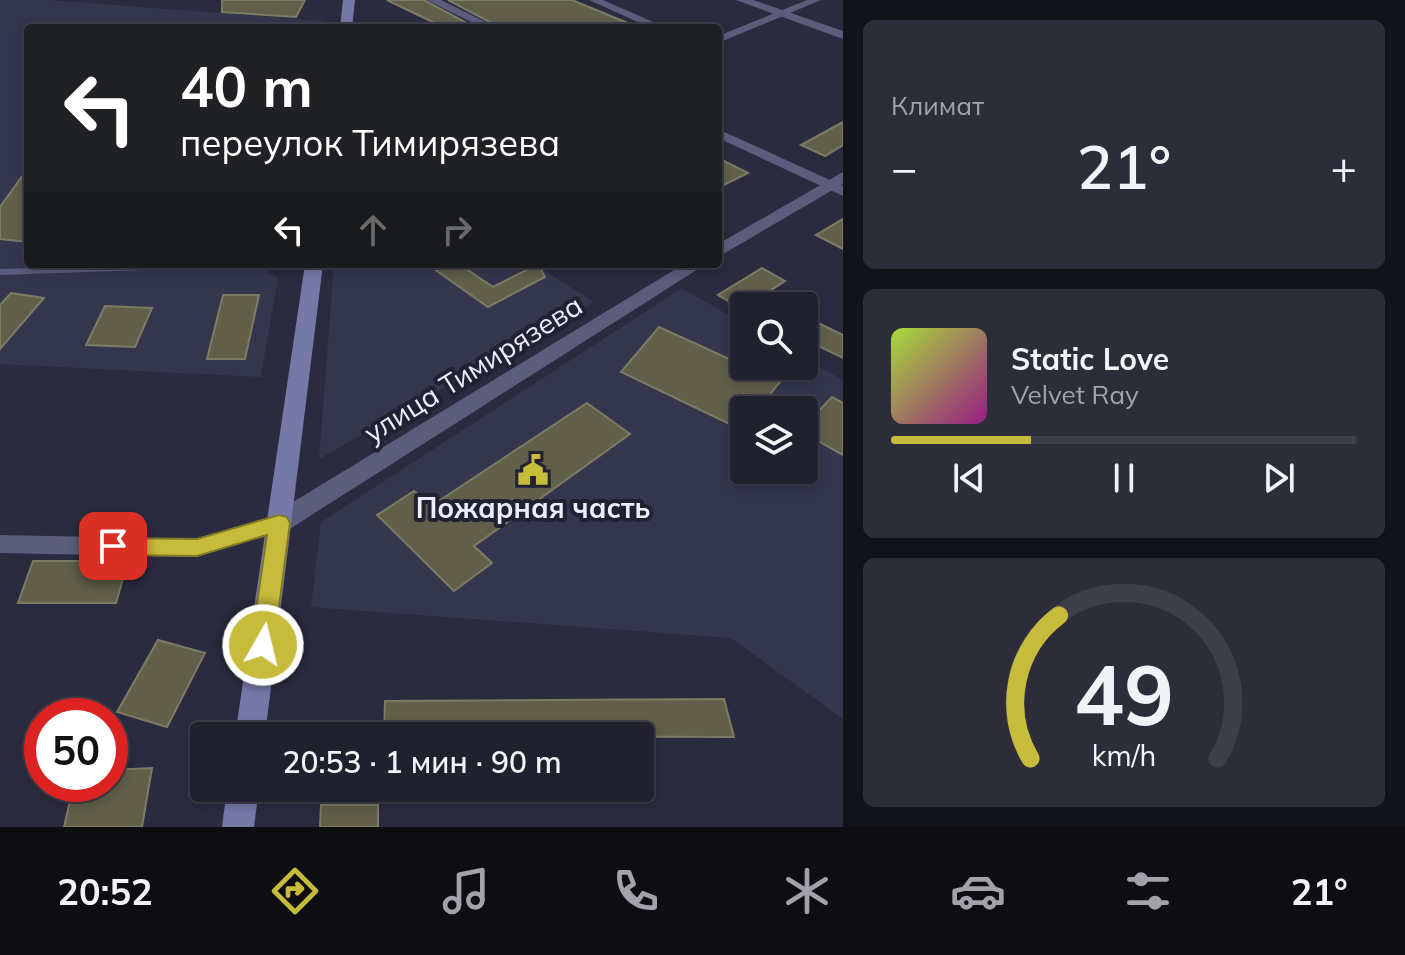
<!DOCTYPE html>
<html lang="ru">
<head>
<meta charset="utf-8">
<style>
  :root { --surface:#20202e; --page:#2d2d3a; --text:#f1f3f6; --muted:#a2a3aa; --line:#3d3e4a; --accent:#c7bb3b }
  body { margin:0; font-family:Mulish,sans-serif; background:var(--page); color:var(--text); height:100vh; display:flex; flex-direction:column; font-size:30px; white-space:nowrap }
  * { box-sizing:border-box; margin:0 }
  p { font-size:26px; color:var(--muted) }
  .icon { flex:none; width:44px; height:44px; fill:none; stroke:currentColor; stroke-width:2; stroke-linecap:round; stroke-linejoin:round }
  .map { position:relative; flex:1; overflow:hidden }
  .details { display:flex; flex-direction:column; gap:20px; padding:20px; background:#121219; width:562px }
  .details>* { flex:none }
  .banner { position:absolute; left:24px; top:24px; width:698px; height:244px; border-radius:8px; box-shadow:0 4px 12px #0003,0 0 0 2px var(--line); background:#202124; color:#fff; overflow:hidden }
  .tools { position:absolute; left:730px; top:292px; display:grid; gap:16px }
  .tools a { display:grid; place-items:center; width:88px; height:88px; border-radius:8px; background:var(--surface); box-shadow:0 4px 12px #0003,0 0 0 2px var(--line); font-size:40px }
  .speed { position:absolute; left:24px; top:698px; display:flex; gap:16px; font-size:40px; font-weight:700; text-align:center }
  .speed>* { display:grid; place-content:center; width:104px; height:104px; border-radius:50%; background:var(--surface); box-shadow:0 4px 12px #0003,0 0 0 2px var(--line); line-height:1 }
  .speed .limit { border:12px solid #d22; background:#fff; color:#111 }
  .pin { position:absolute; display:grid; place-items:center; width:68px; height:68px; color:#fff; margin:-34px; border-radius:16px; box-shadow:0 4px 12px #0006 }
  .me { position:absolute; width:88px; margin:-44px; rotate:8deg; stroke-linejoin:round; filter:drop-shadow(0 0 6px #0008) }
  .turn { display:flex; align-items:center; gap:28px; height:168px; padding:0 24px; font-size:36px }
  .turn .icon { width:104px; height:104px; stroke-width:2.5 }
  .turn b { display:block; font-size:56px; line-height:68px }
  .lanes { display:flex; align-items:center; height:76px; padding:0 24px; background:#0003; justify-content:center; gap:40px; direction:ltr }
  .lanes .off { opacity:.35 }
  .big { font-size:60px; font-weight:600; line-height:1.1 }
  .details .widget { flex:1; display:flex; flex-direction:column; justify-content:center; gap:12px; min-width:0; padding:0 28px; border-radius:12px; background:var(--page) }
  .details .dial { align-items:center; gap:0 }
  .dial svg { height:208px; overflow:visible; fill:none; stroke:var(--line); stroke-width:7; stroke-linecap:round; text-anchor:middle }
  .dial text { fill:var(--text); stroke:none }
  .song { display:flex; align-items:center; gap:24px }
  .cover { width:96px; height:96px; border-radius:12px; background:linear-gradient(135deg,hsl(80 70% 55%),hsl(310 70% 35%)) }
  .played { height:8px; border-radius:4px; background:linear-gradient(90deg,var(--accent) 30%,var(--line) 30%) }
  .keys { display:flex; justify-content:space-around; direction:ltr }
  .heat { display:flex; justify-content:space-between; align-items:center; font-size:44px; direction:ltr }
  .trip { position:absolute; left:190px; top:722px; width:464px; height:80px; border-radius:8px; background:var(--surface); box-shadow:0 4px 12px #0003,0 0 0 2px var(--line); font-weight:600; line-height:80px; text-align:center }
  .tabs { display:flex; height:128px; justify-content:space-around; align-items:center; background:#0d0d12; color:var(--muted) }
  .tabs .icon { width:56px; height:56px }
  .tabs .on { color:var(--accent) }
  .tabs b { font-size:36px; color:var(--text) }
  main { display:flex; flex:1; min-height:0 }
  .map>svg:first-child { display:block }
  .built { fill:#34364e; fill-rule:evenodd }
  .building { fill:#615f49; stroke:#7c7b64; stroke-width:2 }
  .lines { fill:none; stroke-linecap:round; stroke-linejoin:round }
  .service { fill:#5c5d7c; fill-rule:evenodd }
  .minor { fill:#5c5d7c; fill-rule:evenodd }
  .tertiary { fill:#5c5d7c; fill-rule:evenodd }
  .secondary { fill:#7678a8; fill-rule:evenodd }
  .route { fill:#c7bb3b; stroke:#817a26; stroke-width:2 }
  .labels { text-anchor:middle; stroke-width:8; stroke-linejoin:round; paint-order:stroke }
  .street-label { font-size:28px; fill:#ecedfa; stroke:#212133 }
  .poi-label { font-size:28px; font-weight:bold; fill:#ecedfa; stroke:#212133 }
</style>
</head>
<body>
<main>
<div class="map">
<svg width="843" height="827" viewBox="0 0 843 827">
  <rect width="100%" height="100%" fill="#2a2b3e"/>
  <g class="built">
    <polygon points="0,0 49,0 324,21 322,28 28,28 28,264 270,264 267,273 278,278 261,377 0,364"/>
    <polygon points="334,264 535,264 594,302 319,459"/>
    <path d="M 682,288 L 744,324 L 744,366 L 804,366 L 804,358 L 843,380 L 843,719 L 731,638 L 311,607 L 321,522 ZM 744,410 L 804,410 L 804,470 L 744,470 Z"/>
  </g>
  <g class="building">
    <polygon points="222,0 305,0 296,17 222,12"/>
    <polygon points="387,0 424,0 476,28 445,28"/>
    <polygon points="448,0 572,0 640,28 501,28"/>
    <polygon points="843,122 843,145 825,156 801,145"/>
    <polygon points="718,158 748,173 718,188"/>
    <polygon points="28,168 28,242 0,239 0,207"/>
    <polygon points="843,219 843,249 816,235"/>
    <polygon points="427,264 459,264 493,287 538,264 545,277 488,307"/>
    <polygon points="762,268 785,281 742,309 718,295"/>
    <polygon points="11,293 44,298 0,349 0,305"/>
    <polygon points="223,295 259,295 245,359 207,359"/>
    <polygon points="105,306 152,308 135,347 86,345"/>
    <polygon points="804,316 843,335 843,358 804,339"/>
    <polygon points="659,327 780,382 763,403 744,394 744,431 621,372"/>
    <polygon points="832,397 843,403 843,455 804,433 804,426"/>
    <polygon points="587,403 630,434 474,546 492,563 454,591 377,515 414,491 431,506"/>
    <polygon points="33,561 128,561 116,603 18,603"/>
    <polygon points="158,640 205,653 167,727 117,712"/>
    <polygon points="724,699 734,737 384,736 385,701"/>
    <polygon points="152,768 142,827 64,827 74,784 110,784 110,770"/>
    <polygon points="321,805 378,805 378,827 320,827"/>
  </g>
  <g class="lines">
    <polygon class="service" points="182,264 268,264 264,266 0,275 0,269"/>
    <g class="minor">
      <polygon points="427,0 441,0 498,28 483,28"/>
      <polygon points="589,0 603,0 667,28 651,28"/>
      <polygon points="807,0 821,0 718,43 718,36"/>
      <polygon points="718,129 843,186 843,196 718,138"/>
      <polygon points="279,514 287,517 290,523 287,529 197,557 0,553 0,535 197,539"/>
    </g>
    <g class="tertiary">
      <polygon points="736,0 753,0 843,31 843,39"/>
      <polygon points="843,172 843,184 718,257 718,244"/>
      <polygon points="684,264 706,264 288,530 279,533 270,530 267,523 270,516"/>
    </g>
    <g class="secondary">
      <polygon points="343,0 355,0 352,28 340,28"/>
      <polygon points="305,264 323,264 265,736 235,736"/>
      <polygon points="227,788 259,788 254,827 222,827"/>
    </g>
  </g>
  <polygon class="route" points="279,515 287,517 290,523 274,645 271,652 263,655 255,652 251,645 267,535 197,556 113,555 105,552 102,546 105,540 113,538 197,539"/>
  <defs>
    <symbol id="civic-bare" viewBox="-9 -9 18 18"><path d="M-.6-6.5H3V-4.5H.6V-3L4-1V1h2V6H-6V1h2V-1L-.6-3ZM-1.2 2.5V6h2.4V2.5Z" fill="#c7bb3b" stroke="#212133" stroke-width="2.5" paint-order="stroke"/></symbol>
  </defs>
  <g fill-rule="evenodd">
    <use href="#civic-bare" x="511" y="448" width="44" height="44"/>
  </g>
  <g class="labels">
    <g class="street-label">
      <text transform="translate(473 369) rotate(-32)" y="10">улица Тимирязева</text>
    </g>
    <g class="poi-label">
      <text x="533" y="518">Пожарная часть</text>
    </g>
  </g>
</svg>
<div class="tools">
<a><svg class="icon" aria-label="search" viewBox="0 0 24 24"><circle cx="10" cy="10" r="6"/><path d="M15 15l6 6"/></svg></a>
<a><svg class="icon" aria-label="layers" viewBox="0 0 24 24"><path d="M12 4l9 5-9 5-9-5zM3 14l9 5 9-5"/></svg></a>
</div>
<div class="speed"><div class="limit">50</div></div>
<div class="pin" style="left:113px;top:546px;background:#d93025"><svg class="icon" aria-label="arrive" viewBox="0 0 24 24"><path d="M6 21V4h12l-3 4 3 4H6"/></svg></div>
<svg class="me" style="left:263px;top:645px" viewBox="-20 -20 40 40"><circle r="17" fill="#c7bb3b" stroke="#fff" stroke-width="3"/><path d="M0-11L8 9 0 5-8 9z" fill="#fff"/></svg>
<div class="trip">20:53 · 1 мин · 90 m</div>
<div class="banner">
<div class="turn"><svg class="icon" aria-label="left" viewBox="0 0 24 24"><path d="M17 20v-9H6M10 6l-5 5 5 5"/></svg><div><b>40 m</b>переулок Тимирязева</div></div>
<div class="lanes"><svg class="icon" aria-label="left" viewBox="0 0 24 24"><path d="M17 20v-9H6M10 6l-5 5 5 5"/></svg><svg class="icon off" aria-label="ahead" viewBox="0 0 24 24"><path d="M12 20V5M6 11l6-6 6 6"/></svg><svg class="icon off" aria-label="right" viewBox="0 0 24 24"><path d="M7 20v-9h11M14 6l5 5-5 5"/></svg></div>
</div>
</div>
<section class="details">
<div class="widget"><p>Климат</p>
<div class="heat"><a>−</a><b class="big">21°</b><a>+</a></div>
</div>
<div class="widget">
<div class="song"><i class="cover"></i><div><b>Static Love</b><p>Velvet Ray</p></div></div>
<div class="played"></div>
<div class="keys"><svg class="icon" aria-label="previous" viewBox="0 0 24 24"><path d="M18 5L8 12l10 7zM5 5v14"/></svg><svg class="icon" aria-label="pause" viewBox="0 0 24 24"><path d="M8 5v14M16 5v14"/></svg><svg class="icon" aria-label="next" viewBox="0 0 24 24"><path d="M6 5l10 7-10 7zM19 5v14"/></svg></div>
</div>
<div class="widget dial"><svg viewBox="0 0 100 80">
<path d="M14 69A42 42 0 1 1 86 69"/>
<path d="M14 69A42 42 0 0 1 25 14" stroke="#c7bb3b"/>
<text x="50" y="56" font-size="32" font-weight="700">49</text>
<text x="50" y="72" font-size="11">km/h</text>
</svg></div>
</section>
</main>
<nav class="tabs">
<b>20:52</b>
<svg class="icon on" aria-label="directions" viewBox="0 0 24 24"><path d="M12 3l9 9-9 9-9-9zM9 14v-3h6M13 9l2 2-2 2"/></svg>
<svg class="icon" aria-label="music" viewBox="0 0 24 24"><path d="M9 18V5l10-2v13"/><circle cx="6" cy="18" r="3"/><circle cx="16" cy="16" r="3"/></svg>
<svg class="icon" aria-label="phone" viewBox="0 0 24 24"><path d="M5 4h4l2 5-3 2q2 4 5 5l2-3 5 2v4C11 20 4 13 5 4z"/></svg>
<svg class="icon" aria-label="climate" viewBox="0 0 24 24"><path d="M12 3v18M4 7l16 10M4 17L20 7"/></svg>
<svg class="icon" aria-label="car" viewBox="0 0 24 24"><path d="M5 17H2v-5l4-1 3-4h7l3 4 3 1v5h-3M9 17h6M6 11h13"/><circle cx="7" cy="17" r="2"/><circle cx="17" cy="17" r="2"/></svg>
<svg class="icon" aria-label="filters" viewBox="0 0 24 24"><path d="M4 7h16M4 17h16"/><circle cx="9" cy="7" r="2"/><circle cx="15" cy="17" r="2"/></svg>
<b>21°</b>
</nav>
</body>
</html>
